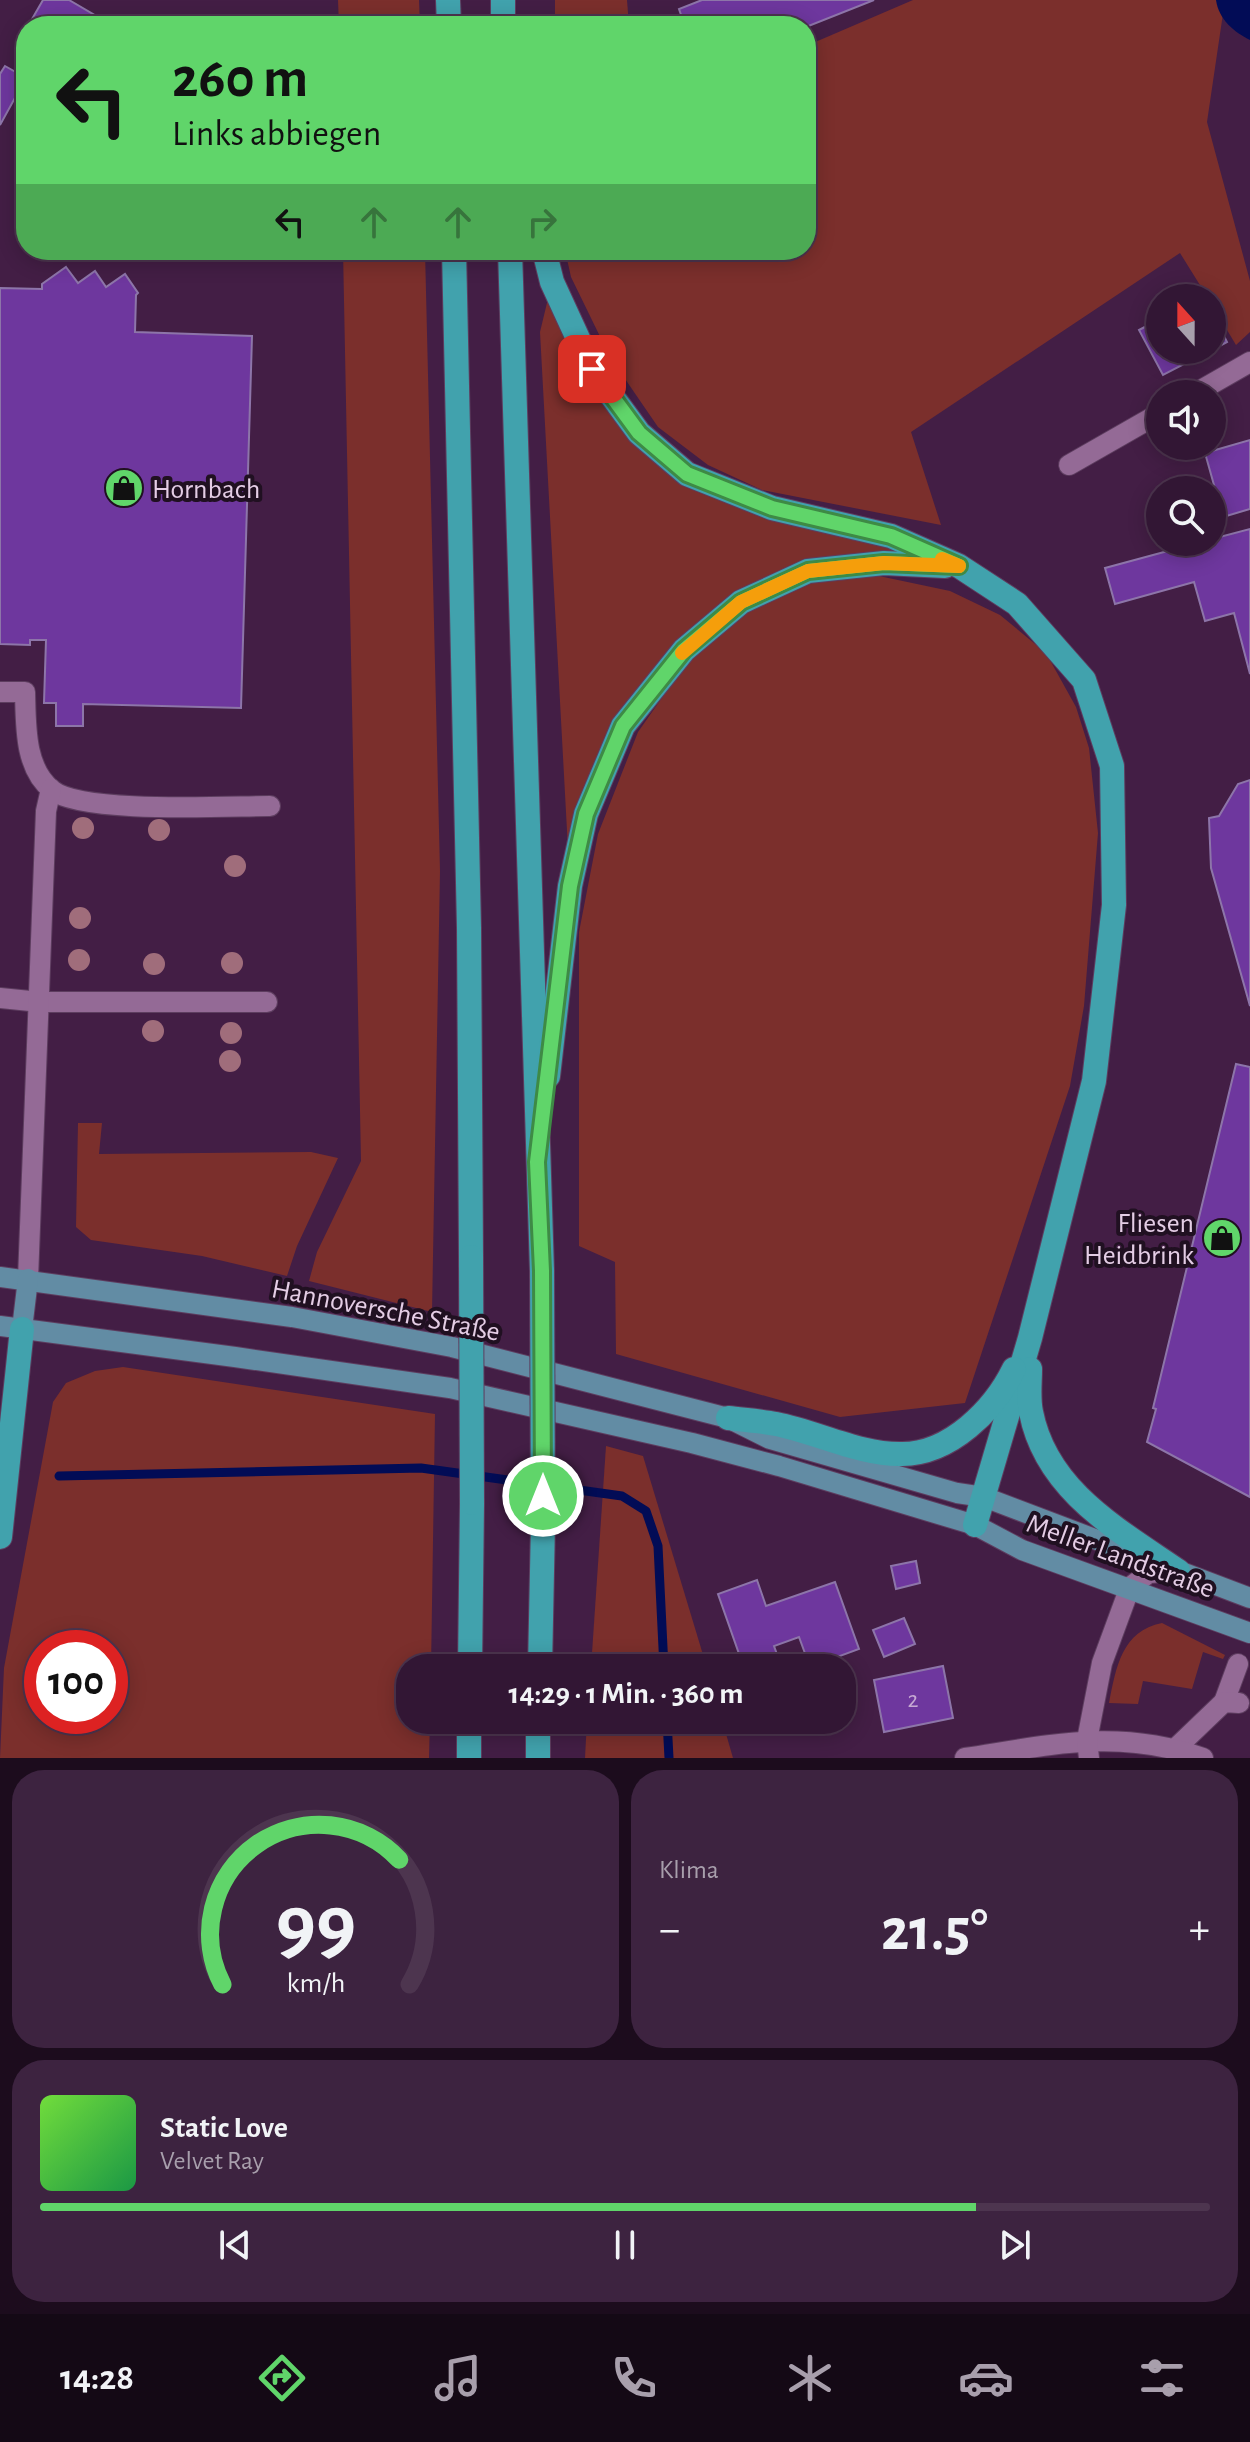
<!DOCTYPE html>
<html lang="de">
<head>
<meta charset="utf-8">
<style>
  :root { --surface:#321634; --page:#3d2340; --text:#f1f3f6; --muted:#a89fac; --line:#4d354f; --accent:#60d56a }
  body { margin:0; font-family:"Alegreya Sans",sans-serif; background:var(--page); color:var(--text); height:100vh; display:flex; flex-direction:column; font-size:30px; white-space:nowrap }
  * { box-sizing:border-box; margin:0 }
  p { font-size:26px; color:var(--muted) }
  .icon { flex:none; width:44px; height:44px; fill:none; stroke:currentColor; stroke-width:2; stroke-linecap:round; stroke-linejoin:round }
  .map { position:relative; height:1758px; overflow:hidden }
  .details { display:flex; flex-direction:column; gap:12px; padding:12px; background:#1c0c1d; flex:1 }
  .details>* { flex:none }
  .hud { position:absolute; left:16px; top:16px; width:800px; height:244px; border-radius:32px; box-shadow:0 4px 20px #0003,0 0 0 2px var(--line); background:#60d56a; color:#111; overflow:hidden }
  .needle { width:52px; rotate:339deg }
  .controls { position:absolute; left:1146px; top:284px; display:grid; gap:16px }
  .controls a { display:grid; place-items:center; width:80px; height:80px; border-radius:50%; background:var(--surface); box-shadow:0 4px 20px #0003,0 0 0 2px var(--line); font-size:40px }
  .speed { position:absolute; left:24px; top:1630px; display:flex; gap:16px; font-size:40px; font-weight:700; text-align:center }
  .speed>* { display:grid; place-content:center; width:104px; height:104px; border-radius:50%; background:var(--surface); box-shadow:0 4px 20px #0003,0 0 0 2px var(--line); line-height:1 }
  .speed .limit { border:12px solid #d22; background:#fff; color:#111 }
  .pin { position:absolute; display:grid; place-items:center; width:68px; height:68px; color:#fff; margin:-34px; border-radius:16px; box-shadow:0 4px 12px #0006 }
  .me { position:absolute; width:88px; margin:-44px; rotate:0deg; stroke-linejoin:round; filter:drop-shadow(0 0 6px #0008) }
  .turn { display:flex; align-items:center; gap:28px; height:168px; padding:0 24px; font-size:36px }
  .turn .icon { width:104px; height:104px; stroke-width:2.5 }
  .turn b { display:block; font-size:56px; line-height:68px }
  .lanes { display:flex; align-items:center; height:76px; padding:0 24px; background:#0003; justify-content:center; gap:40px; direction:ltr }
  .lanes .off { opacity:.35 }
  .big { font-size:60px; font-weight:600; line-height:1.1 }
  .details .widget { flex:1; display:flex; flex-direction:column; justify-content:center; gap:12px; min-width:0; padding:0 28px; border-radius:32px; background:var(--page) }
  .details .dial { align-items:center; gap:0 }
  .dial svg { height:208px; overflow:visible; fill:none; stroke:var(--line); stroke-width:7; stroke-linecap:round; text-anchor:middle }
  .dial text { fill:var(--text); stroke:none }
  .song { display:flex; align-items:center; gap:24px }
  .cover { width:96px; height:96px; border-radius:12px; background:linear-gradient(135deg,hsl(100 70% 55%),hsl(140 70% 35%)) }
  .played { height:8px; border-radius:4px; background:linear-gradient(90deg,var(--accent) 80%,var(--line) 80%) }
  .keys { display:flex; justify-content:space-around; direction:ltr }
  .heat { display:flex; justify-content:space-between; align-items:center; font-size:44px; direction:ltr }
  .details .tiles { flex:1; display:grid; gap:12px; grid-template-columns:1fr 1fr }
  .widget:last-child { grid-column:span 2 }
  .trip { position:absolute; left:396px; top:1654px; width:460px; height:80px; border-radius:32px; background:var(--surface); box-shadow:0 4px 20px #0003,0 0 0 2px var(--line); font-weight:600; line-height:80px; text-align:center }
  .tab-bar { display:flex; height:128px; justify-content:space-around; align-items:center; background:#140915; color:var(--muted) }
  .tab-bar .icon { width:56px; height:56px }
  .tab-bar .current { color:var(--accent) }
  .tab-bar b { font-size:36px; color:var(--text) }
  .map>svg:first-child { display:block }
  .green { fill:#7b2f2c; fill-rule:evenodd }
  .water { fill:#020c56 }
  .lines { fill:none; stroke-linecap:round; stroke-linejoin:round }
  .stream { stroke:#020c56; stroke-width:9 }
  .building { fill:#6e379e; stroke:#8d75a9; stroke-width:2 }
  .minor-casing { stroke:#5d3d5f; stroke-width:22 }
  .major-casing { stroke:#5d3d5f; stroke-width:22 }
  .highway-casing { stroke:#5d3d5f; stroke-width:26 }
  .minor { stroke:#946a96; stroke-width:20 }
  .major { stroke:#628ca4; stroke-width:20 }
  .highway { stroke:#41a2ad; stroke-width:24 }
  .highway-bridge-casing { stroke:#5d3d5f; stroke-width:26; stroke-linecap:butt }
  .highway-bridge { stroke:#41a2ad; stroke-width:24 }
  .tree { fill:#a06d7b }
  .route-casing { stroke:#3e8a45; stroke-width:20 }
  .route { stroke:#60d56a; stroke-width:14 }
  .slow { stroke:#f59e0b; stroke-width:14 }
  .labels { text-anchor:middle; stroke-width:8; stroke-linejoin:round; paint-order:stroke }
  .number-label { font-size:24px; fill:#c6a8d3 }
  .poi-label { font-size:28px; fill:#e4cde5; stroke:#201021; text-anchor:start }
  .street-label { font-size:28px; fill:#e4cde5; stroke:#201021 }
</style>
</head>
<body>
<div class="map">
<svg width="1250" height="1758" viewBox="0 0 1250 1758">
  <rect width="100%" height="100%" fill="#431e45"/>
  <g class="green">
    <polygon points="338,0 419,0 420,26 339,26"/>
    <polygon points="555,0 627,0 629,26 555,26"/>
    <polygon points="913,0 1225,0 1207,122 1250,281 1250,332 1236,345 1212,305 1212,298 1208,298 1180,253 911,432 941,525 762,490 708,465 658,427 610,357 571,277 565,250 806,250 806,46"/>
    <polygon points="343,250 425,250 440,871 432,1312 309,1281 317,1252 361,1161"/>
    <polygon points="552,282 592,369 687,474 959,566 808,571 741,602 623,726 570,886 540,332"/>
    <polygon points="879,576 950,591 1000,615 1046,653 1076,707 1089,748 1098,833 1084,1006 1070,1086 965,1403 840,1417 616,1354 615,1262 579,1246 579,932 598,834 638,732 687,662 744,613 811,582"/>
    <polygon points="78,1123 102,1123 99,1154 311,1152 338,1158 297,1246 287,1276 202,1256 91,1240 76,1227"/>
    <path d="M 123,1367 L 435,1414 L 431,1668 L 410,1668 L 410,1720 L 430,1720 L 429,1758 L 0,1758 L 4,1668 L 53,1402 L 66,1383 L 95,1371 ZM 42,1648 L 110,1648 L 110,1716 L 42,1716 Z"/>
    <polygon points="606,1446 643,1456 707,1668 591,1668"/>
    <path d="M 1162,1623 L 1225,1655 L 1223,1659 L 1203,1652 L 1192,1689 L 1143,1681 L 1138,1704 L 1109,1703 C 1116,1667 1122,1631 1162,1623 Z"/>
    <polygon points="587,1720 722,1720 733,1758 585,1758"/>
  </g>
  <path class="water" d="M 1216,0 L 1250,0 L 1250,40 C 1234,32 1219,20 1216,0 Z"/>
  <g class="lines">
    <g class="stream">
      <polyline points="59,1476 421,1468 622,1496 646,1511 658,1546 664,1668"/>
      <polyline points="667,1720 669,1758"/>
    </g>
  </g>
  <g class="building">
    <polygon points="43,0 69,0 103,20 100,26 28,26"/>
    <polygon points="702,0 874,0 806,27 685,26 679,9"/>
    <polygon points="5,66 26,78 0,125 0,74"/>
    <polygon points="66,267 78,283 95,271 106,287 125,274 138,293 136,295 135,332 252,336 241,708 83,704 83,726 56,726 56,703 44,703 46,640 30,640 30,645 0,644 0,288 42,289 42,284"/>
    <polygon points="1212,312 1227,342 1212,350"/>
    <polygon points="1160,319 1160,350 1211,350 1163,375 1139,330"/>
    <polygon points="1250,440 1250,509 1223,517 1205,453"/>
    <polygon points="1250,529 1250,674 1234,613 1205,621 1194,582 1115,604 1105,568 1201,542 1212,542 1212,539"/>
    <polygon points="1250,780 1250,1006 1211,868 1209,818 1219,816 1238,784"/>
    <polygon points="1236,1064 1250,1067 1250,1497 1147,1442 1156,1409 1153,1408"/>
    <polygon points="916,1561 920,1583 896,1589 891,1566"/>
    <polygon points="757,1580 766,1606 835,1582 859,1649 810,1667 799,1637 774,1646 782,1668 744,1668 718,1594"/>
    <polygon points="904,1618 915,1644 884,1657 873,1630"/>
    <polygon points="943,1666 953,1718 884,1732 874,1680"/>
    <polygon points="777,1720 828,1720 829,1722 780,1732"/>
  </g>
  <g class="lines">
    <defs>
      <g id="minor">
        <polyline points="1194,394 1250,362"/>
        <polyline points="1069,465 1160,413"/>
        <path d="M 0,692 L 25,692 C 26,724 24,768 52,790 C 82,814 226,806 270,806"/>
        <polyline points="0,998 40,1002 267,1002"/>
        <polyline points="28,1279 46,811 51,789"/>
        <polyline points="1224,1702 1238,1664"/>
        <polyline points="1176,1748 1224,1702 1239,1703"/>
        <path d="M 965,1758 C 1051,1745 1118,1728 1203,1758"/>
        <polyline points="1089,1758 1087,1740 1102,1663 1130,1587 1149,1573 1178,1571"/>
      </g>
      <g id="major">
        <polyline points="0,1277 292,1317 452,1347 728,1418 770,1439 957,1493 984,1497 1250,1598"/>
        <polyline points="0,1326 235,1357 450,1388 692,1443 779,1466 975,1525 1022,1550 1250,1633"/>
        <polyline points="22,1329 28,1279"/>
      </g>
      <g id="highway">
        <polyline points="448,0 449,26"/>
        <polyline points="503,0 503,26"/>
        <polyline points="454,250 469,928 471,1257"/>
        <polyline points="510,250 542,1271"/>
        <polyline points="544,250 552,282 592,369 639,433 687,474 772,508 891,536 959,566 1017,604 1084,680 1112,766 1114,905 1094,1081 1030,1338 975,1525"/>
        <polyline points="548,1076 570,886 586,814 623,726 684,650 741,602 808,571 884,563 945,566"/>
        <path d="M 1030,1369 C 1030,1383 1028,1398 1031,1412 C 1046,1490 1117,1529 1178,1571"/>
        <path d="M 728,1418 C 744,1420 761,1421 776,1424 C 817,1432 860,1455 902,1454 C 950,1454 994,1410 1014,1369"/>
        <polyline points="0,1537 22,1329"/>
        <polyline points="470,1668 472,1503"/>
        <polyline points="540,1668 543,1523"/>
        <polyline points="469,1758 469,1720"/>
        <polyline points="538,1758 538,1720"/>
      </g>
    </defs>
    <use href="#minor" class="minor-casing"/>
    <use href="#major" class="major-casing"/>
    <use href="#highway" class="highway-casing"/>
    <use href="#minor" class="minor"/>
    <use href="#major" class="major"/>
    <use href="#highway" class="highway"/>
    <defs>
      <g id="highway-bridge">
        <polyline points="471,1257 472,1503"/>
        <polyline points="542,1271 543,1523"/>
      </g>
    </defs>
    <use href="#highway-bridge" class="highway-bridge-casing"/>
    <use href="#highway-bridge" class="highway-bridge"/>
  </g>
  <g class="tree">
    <circle cx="83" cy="828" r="11"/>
    <circle cx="159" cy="830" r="11"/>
    <circle cx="235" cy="866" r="11"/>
    <circle cx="80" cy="918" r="11"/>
    <circle cx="79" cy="960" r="11"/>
    <circle cx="232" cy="963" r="11"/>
    <circle cx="154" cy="964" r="11"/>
    <circle cx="153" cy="1031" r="11"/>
    <circle cx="231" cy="1033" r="11"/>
    <circle cx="230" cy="1061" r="11"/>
  </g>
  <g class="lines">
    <defs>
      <polyline id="route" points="543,1496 542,1271 537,1162 570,886 586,814 623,726 684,650 741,602 808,571 884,563 959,566 891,536 772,508 687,474 639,433 592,369"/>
    </defs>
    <use href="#route" class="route-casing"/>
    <use href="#route" class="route"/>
    <polyline class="slow" points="682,653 741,602 808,571 884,563 959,566 942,559"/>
  </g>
  <defs>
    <symbol id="shop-disc" viewBox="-11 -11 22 22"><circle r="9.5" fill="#60d56a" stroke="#201021"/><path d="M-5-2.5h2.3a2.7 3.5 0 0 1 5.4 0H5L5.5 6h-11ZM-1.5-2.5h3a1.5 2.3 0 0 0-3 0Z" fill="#111"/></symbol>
  </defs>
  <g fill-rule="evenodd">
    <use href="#shop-disc" x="102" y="466" width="44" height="44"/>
    <use href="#shop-disc" x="1200" y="1216" width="44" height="44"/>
  </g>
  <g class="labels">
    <g class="number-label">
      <text x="913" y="1707">2</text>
    </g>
    <g class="poi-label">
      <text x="152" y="498">Hornbach</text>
      <text x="1194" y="1232" text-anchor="end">Fliesen<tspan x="1194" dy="32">Heidbrink</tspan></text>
    </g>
    <g class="street-label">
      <text transform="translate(386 1309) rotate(11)" y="10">Hannoversche Straße</text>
      <text transform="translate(1121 1555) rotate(20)" y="10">Meller Landstraße</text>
    </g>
  </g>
</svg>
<div class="controls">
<a><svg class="needle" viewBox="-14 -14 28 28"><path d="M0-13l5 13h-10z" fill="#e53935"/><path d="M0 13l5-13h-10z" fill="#a89fac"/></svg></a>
<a><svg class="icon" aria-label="sound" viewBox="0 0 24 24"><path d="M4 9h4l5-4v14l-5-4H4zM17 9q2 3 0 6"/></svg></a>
<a><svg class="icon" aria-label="search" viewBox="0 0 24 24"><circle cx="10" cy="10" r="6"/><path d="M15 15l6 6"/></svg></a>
</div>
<div class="speed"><div class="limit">100</div></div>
<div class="pin" style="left:592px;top:369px;background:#d93025"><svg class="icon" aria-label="arrive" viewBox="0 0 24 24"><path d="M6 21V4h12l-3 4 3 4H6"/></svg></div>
<svg class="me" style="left:543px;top:1496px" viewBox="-20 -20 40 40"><circle r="17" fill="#60d56a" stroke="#fff" stroke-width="3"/><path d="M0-11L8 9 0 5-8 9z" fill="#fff"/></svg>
<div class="trip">14:29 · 1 Min. · 360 m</div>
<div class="hud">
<div class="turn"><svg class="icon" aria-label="left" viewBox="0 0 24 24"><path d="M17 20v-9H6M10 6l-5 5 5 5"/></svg><div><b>260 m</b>Links abbiegen</div></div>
<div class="lanes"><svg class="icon" aria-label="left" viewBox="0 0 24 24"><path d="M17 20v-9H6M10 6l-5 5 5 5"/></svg><svg class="icon off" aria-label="ahead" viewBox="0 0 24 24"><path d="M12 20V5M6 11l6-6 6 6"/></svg><svg class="icon off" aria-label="ahead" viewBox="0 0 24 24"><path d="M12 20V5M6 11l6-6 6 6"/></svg><svg class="icon off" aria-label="right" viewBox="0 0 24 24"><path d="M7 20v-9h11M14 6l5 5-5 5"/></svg></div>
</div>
</div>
<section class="details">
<div class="tiles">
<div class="widget dial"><svg viewBox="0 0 100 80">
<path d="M14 69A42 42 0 1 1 86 69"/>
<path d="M14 69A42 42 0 0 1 82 21" stroke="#60d56a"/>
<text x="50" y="56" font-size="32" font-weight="700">99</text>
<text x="50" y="72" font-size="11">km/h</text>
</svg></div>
<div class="widget"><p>Klima</p>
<div class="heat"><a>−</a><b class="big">21.5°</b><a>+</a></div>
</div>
<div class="widget">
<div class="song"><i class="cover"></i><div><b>Static Love</b><p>Velvet Ray</p></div></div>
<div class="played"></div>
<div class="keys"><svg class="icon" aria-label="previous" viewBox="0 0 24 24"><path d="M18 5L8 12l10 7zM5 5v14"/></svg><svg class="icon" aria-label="pause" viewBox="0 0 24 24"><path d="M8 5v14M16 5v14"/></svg><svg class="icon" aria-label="next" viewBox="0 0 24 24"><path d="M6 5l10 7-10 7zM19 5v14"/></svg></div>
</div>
</div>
</section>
<nav class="tab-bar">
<b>14:28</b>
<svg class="icon current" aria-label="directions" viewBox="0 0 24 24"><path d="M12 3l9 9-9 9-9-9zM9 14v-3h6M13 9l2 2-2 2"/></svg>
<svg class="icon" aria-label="music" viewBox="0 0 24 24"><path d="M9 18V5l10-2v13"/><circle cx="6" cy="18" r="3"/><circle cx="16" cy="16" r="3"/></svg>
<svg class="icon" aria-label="phone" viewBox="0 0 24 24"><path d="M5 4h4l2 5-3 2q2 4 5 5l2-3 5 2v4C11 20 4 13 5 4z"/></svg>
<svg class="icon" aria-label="climate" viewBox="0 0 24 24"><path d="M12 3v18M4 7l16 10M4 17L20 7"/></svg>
<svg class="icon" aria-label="car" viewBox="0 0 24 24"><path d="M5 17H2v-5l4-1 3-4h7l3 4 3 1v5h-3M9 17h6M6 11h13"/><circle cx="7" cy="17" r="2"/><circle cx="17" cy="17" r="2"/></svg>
<svg class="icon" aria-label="filters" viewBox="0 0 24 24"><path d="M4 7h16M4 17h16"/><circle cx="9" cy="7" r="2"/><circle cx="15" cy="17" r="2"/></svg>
</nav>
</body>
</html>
